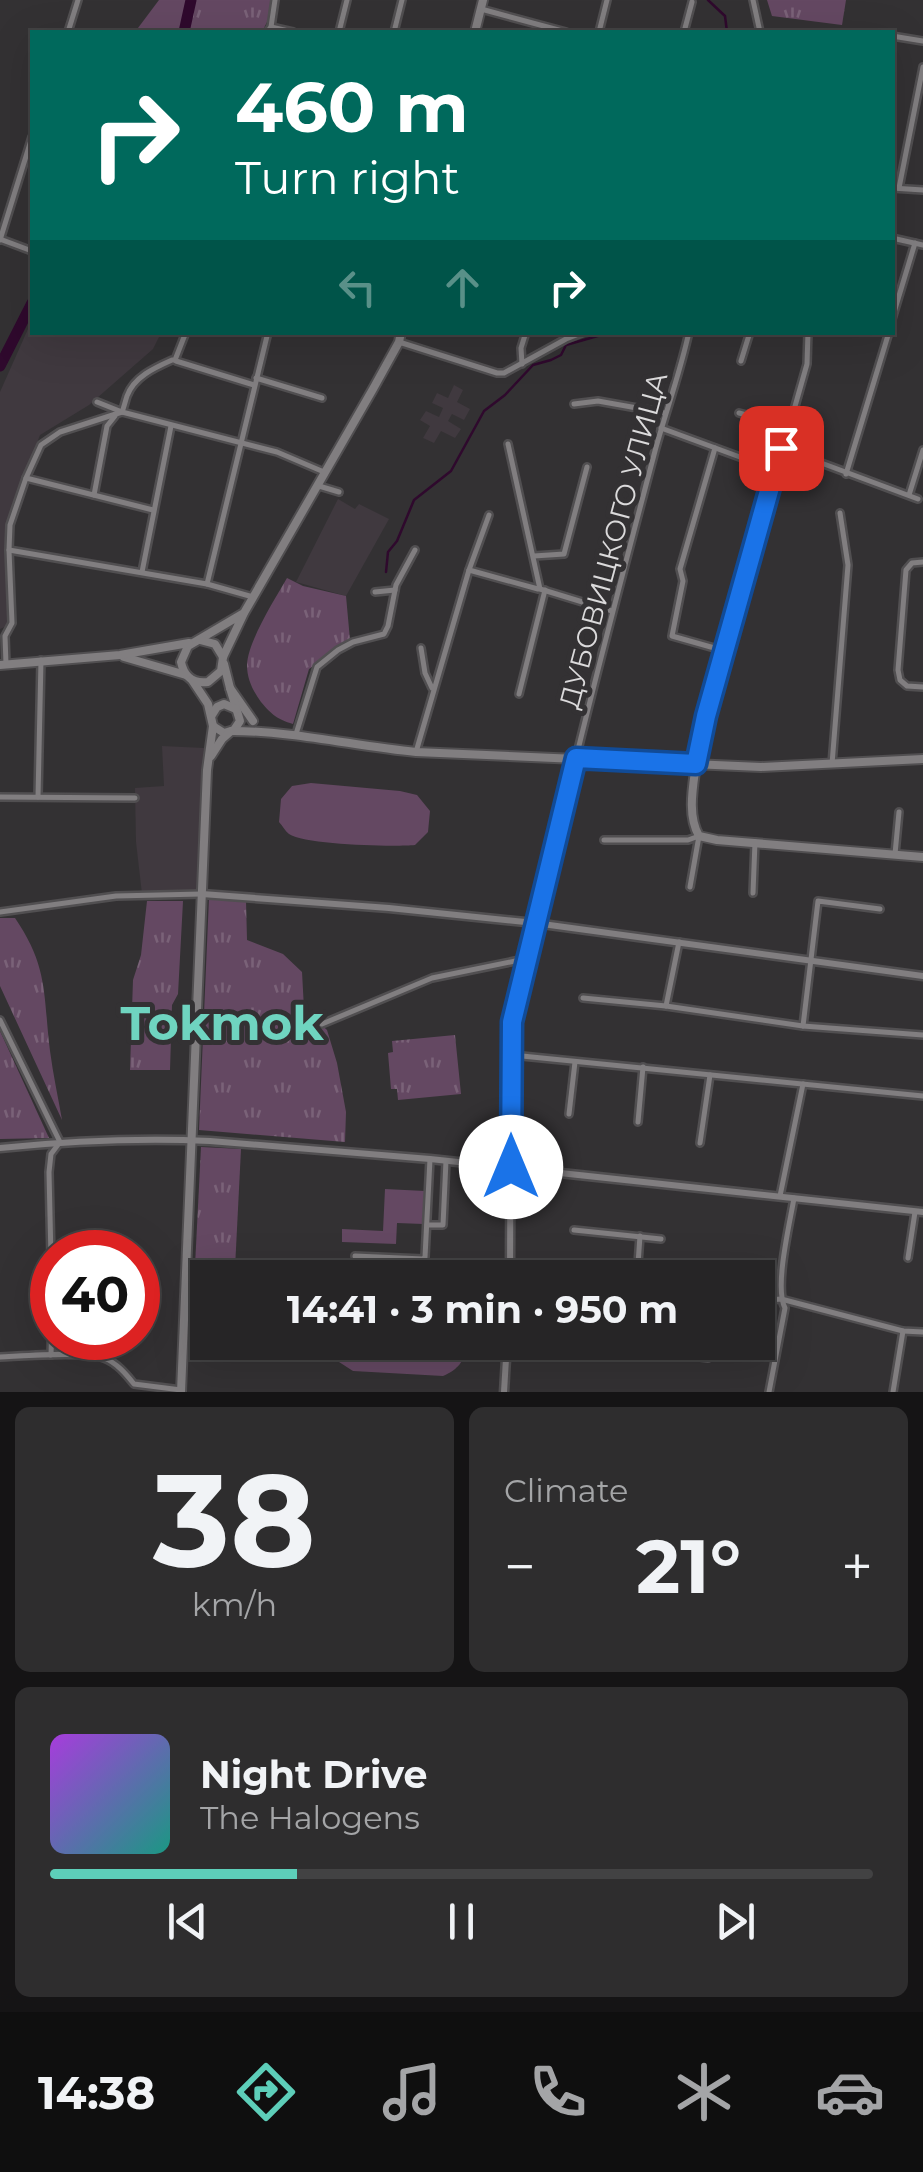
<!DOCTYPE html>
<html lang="en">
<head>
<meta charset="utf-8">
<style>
  :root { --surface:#262526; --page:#2e2d2e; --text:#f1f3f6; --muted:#a4a5a7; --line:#424243; --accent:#5dceb9 }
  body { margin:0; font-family:Montserrat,sans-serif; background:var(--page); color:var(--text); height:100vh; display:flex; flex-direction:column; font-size:38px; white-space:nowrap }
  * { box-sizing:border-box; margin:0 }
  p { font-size:32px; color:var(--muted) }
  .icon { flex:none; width:55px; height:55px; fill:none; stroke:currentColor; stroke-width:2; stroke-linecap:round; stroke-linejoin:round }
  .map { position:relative; height:1392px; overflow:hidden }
  .drawer { display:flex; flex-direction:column; gap:15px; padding:15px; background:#151415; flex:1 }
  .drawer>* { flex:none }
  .top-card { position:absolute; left:30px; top:30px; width:865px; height:305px; border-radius:0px; box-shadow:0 10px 40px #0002,0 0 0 2px var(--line); background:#00695c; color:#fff; overflow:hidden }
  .speed { position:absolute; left:30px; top:1230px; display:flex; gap:20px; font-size:50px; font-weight:700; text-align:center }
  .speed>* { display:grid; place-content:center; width:130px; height:130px; border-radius:50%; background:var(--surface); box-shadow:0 10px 40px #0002,0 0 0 2px var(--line); line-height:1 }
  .speed .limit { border:15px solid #d22; background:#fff; color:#111 }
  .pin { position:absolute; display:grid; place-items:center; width:85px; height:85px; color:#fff; margin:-42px; border-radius:20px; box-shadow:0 5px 15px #0006 }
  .me { position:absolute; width:110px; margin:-55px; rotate:0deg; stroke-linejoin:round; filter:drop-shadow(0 0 8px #0008) }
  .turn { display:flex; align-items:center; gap:35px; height:210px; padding:0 40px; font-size:45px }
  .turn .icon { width:130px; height:130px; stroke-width:2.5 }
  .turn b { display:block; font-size:70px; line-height:85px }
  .lanes { display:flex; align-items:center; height:95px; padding:0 40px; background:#0003; justify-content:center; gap:50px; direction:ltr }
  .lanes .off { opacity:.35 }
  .big { font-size:75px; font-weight:700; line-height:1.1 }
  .drawer .tile { flex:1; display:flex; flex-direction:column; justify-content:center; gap:15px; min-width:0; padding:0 35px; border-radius:15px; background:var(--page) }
  .drawer .dial { align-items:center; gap:0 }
  .dial b { font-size:130px; line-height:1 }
  .song { display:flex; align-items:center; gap:30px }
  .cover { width:120px; height:120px; border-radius:15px; background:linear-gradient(135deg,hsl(280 70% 55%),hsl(170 70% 35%)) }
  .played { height:10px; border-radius:5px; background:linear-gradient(90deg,var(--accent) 30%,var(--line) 30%) }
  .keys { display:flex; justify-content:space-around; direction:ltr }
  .heat { display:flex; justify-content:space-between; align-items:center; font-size:55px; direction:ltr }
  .drawer .tiles { flex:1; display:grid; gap:15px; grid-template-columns:1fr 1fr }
  .tile:last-child { grid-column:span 2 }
  .trip { position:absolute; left:190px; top:1260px; width:585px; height:100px; border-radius:0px; background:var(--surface); box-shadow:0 10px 40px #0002,0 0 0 2px var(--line); font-weight:700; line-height:100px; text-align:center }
  .tabs { display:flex; height:160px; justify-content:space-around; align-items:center; background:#0f0f0f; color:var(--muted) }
  .tabs .icon { width:70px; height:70px }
  .tabs .current { color:var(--accent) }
  .tabs b { font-size:45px; color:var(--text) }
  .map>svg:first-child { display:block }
  .built { fill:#40393f }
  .grass { fill:url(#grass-tufts) }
  .pitch { fill:#644862 }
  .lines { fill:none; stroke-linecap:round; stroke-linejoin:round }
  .stream { stroke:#2f092d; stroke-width:2.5 }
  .river { stroke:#2f092d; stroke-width:11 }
  .minor-casing { stroke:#514f51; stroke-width:10 }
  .tertiary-casing { stroke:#514f51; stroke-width:11 }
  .secondary-casing { stroke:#514f51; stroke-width:12 }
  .minor { stroke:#817e80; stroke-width:5 }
  .tertiary { stroke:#817e80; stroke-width:6 }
  .secondary { stroke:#817e80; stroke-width:8 }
  .route-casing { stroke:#114b97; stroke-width:25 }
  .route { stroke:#1a73e8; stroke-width:18 }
  .labels { text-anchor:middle; stroke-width:10; stroke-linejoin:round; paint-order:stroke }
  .street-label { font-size:28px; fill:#dbdadb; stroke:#333133 }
  .town-label { font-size:48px; font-weight:bold; fill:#6fd4c0; stroke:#333133 }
</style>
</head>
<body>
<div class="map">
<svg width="923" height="1392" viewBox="0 0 923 1392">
  <defs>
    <pattern id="grass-tufts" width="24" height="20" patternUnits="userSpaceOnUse" patternTransform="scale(2.5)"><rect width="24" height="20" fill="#644862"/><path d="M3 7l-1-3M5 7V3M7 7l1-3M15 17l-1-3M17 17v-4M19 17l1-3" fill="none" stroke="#7a6278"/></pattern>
  </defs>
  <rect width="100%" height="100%" fill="#333133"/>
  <g class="built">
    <polygon points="32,320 32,332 161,333 153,349 89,405 40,435 7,522 5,543 9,625 0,629 0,392"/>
    <polygon points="454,385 463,390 457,402 470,409 464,420 452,414 448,421 461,429 455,438 441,431 434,443 423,438 430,426 420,420 426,411 439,417 443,408 432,403 437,393 448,398"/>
    <polygon points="338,499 355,509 359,504 389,519 346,596 296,582"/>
    <polygon points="162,746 204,748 199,892 142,894 136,842 135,788 164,786"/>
  </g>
  <g class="grass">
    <polygon points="159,0 272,0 268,20 262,32 135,32"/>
    <polygon points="767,0 846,0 842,25 772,16"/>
    <path d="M 287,578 L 303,586 L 346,596 L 350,640 L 309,669 L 293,724 C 277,719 272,715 261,702 C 253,691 247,679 247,665 C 248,641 275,599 287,578 Z"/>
    <polygon points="209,898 246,901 247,940 283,954 302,972 304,1009 327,1030 337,1063 346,1112 345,1142 199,1130"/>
    <polygon points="147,901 183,901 178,994 172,1005 170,1070 130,1070 133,980 141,955"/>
    <path d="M 0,918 L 15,918 C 49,968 43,995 50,1051 C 53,1074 58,1097 62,1120 L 0,986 Z"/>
    <polygon points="0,1031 49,1138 0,1139"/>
    <polygon points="455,1035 461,1094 398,1100 397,1089 391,1089 388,1053 393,1052 392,1041"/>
    <polygon points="201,1147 241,1149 235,1268 195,1266"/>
  </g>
  <g class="pitch">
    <path d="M 311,783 L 400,791 L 417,795 L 430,811 L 428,832 L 415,845 C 394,847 305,845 289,834 C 285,831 283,826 279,822 L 281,799 L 292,786 Z"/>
    <polygon points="385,1189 425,1191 423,1224 397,1223 396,1244 342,1242 342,1229 383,1231"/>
    <path d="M 333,1343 L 467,1342 L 467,1345 C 464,1361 459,1369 443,1376 L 353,1371 L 339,1362 Z"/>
  </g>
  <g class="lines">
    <g class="stream">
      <polyline points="708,0 725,16 727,32"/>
      <polyline points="386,572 388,552 397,541 414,500 451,471 484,411 505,395 533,365 551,360 561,355 566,345 601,335 603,332"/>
    </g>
    <g class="river">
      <polyline points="184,32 191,0"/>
      <polyline points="0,366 32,303"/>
    </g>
    <defs>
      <g id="minor">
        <polyline points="753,0 760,32"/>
        <polyline points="481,9 566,32"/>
        <polyline points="271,27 293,32"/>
        <polyline points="68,32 78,0"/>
        <polyline points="267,32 271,27 275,0"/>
        <polyline points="339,32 347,0"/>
        <polyline points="394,32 402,0"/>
        <polyline points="599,32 607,0"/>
        <polyline points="684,32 692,2"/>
        <polyline points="892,36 923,41"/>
        <polyline points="892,188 923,190"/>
        <polyline points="899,188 923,67"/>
        <polyline points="892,238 923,245"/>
        <polyline points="0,239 32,251"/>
        <polyline points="0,240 32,137"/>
        <polyline points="892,319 915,243"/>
        <polyline points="399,342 497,373 504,373 566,339 584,332"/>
        <polyline points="176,361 254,385"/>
        <polyline points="741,361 750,332"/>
        <polyline points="522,364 521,348 526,332"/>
        <polyline points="256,378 322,398"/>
        <polyline points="97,402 122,412 277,452 324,472"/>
        <polyline points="574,404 598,401 665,413"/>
        <path d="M 122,412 C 124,407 125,402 127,396 C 134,377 154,368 172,360 L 175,360 L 186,332"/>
        <polyline points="739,413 787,426"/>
        <polyline points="661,428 748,460 772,481"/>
        <polyline points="508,444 540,589 612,611"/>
        <polyline points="715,448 680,569 683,581 672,636 725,651"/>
        <polyline points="781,448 918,499"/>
        <polyline points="846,474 889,332"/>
        <polyline points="26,478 153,510"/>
        <polyline points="319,486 339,492"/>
        <polyline points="94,495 107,426 115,416"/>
        <polyline points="909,495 923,450"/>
        <polyline points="9,550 207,584 253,597"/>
        <polyline points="534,556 564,554 587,467"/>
        <polyline points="923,562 912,563 906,570 898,670 900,680 907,686 923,687"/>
        <polyline points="469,570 538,589"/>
        <polyline points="142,572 171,426"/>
        <polyline points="207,584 268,332"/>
        <polyline points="375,592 395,590"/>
        <polyline points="421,648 425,673 432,688"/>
        <polyline points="6,664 5,636 12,623 9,550 10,525 26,478 41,445 60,432 122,412"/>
        <polyline points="519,694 545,590"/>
        <polyline points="296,734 317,667 338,650 353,642 384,634 388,626 396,585 415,550"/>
        <polyline points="416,752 469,570 489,515"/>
        <path d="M 576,758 C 601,655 628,553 655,451 C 666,411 680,373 689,332"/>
        <polyline points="696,764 707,716 807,364 808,332"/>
        <polyline points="832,764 848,565 840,513"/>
        <polyline points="0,797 135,798"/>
        <polyline points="38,797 41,660"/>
        <polyline points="604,840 688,840 699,836 690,887"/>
        <polyline points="895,854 899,812"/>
        <polyline points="753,893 755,842"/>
        <polyline points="0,912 116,896 201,894"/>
        <polyline points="583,998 666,1006 803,1026 923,1035"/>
        <polyline points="666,1006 679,942"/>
        <polyline points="0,1020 60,1142 51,1154 49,1172 52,1301"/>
        <polyline points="322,1024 432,978 525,959"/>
        <polyline points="803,1026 818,901 880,909"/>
        <polyline points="512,1055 923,1096"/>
        <polyline points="569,1114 575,1062"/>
        <polyline points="638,1122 643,1067"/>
        <polyline points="700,1143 710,1075"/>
        <polyline points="780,1196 803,1084"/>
        <polyline points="427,1225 443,1225 446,1161"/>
        <polyline points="574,1230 661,1239"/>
        <polyline points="355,1256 423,1259 425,1257 430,1159"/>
        <polyline points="908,1258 915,1212"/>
        <polyline points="637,1278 640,1236"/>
        <polyline points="758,1301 781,1299 903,1331 923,1332"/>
        <polyline points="559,1345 661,1352 708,1358"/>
        <polyline points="51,1355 52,1319"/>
        <path d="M 0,1357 C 23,1356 85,1351 104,1358 C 117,1363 126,1374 134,1384 L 181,1390"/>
        <path d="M 769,1392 L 785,1308 C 774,1287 790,1223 794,1198"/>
        <polyline points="893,1392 903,1331"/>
      </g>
      <g id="tertiary">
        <polyline points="202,894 389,908 535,923 923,976"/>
        <path d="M 0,1148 C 70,1141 140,1138 210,1141 L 430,1159 L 923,1212"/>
        <polyline points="510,1278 511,1022 576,758"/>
        <polyline points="504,1392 507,1342"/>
      </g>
      <g id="secondary">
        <polyline points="475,32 483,0"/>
        <path d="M 244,613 L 188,646 L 181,662 C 184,677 193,684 208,682 L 221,671 L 223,657 L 244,613 L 373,389 L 399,342 L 401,332"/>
        <polyline points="200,640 215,644 223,657"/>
        <polyline points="124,657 186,675"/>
        <polyline points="224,664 230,688 253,721"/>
        <polyline points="0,665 120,655 189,643"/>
        <polyline points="192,680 208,704 213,726 224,733 234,730 240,721 230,688"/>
        <polyline points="212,715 217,707 224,704 236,709"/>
        <path d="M 232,731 C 294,731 355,746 416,752 L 761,767 L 923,759"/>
        <polyline points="211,756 222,739 230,732"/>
        <path d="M 696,764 C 693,787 687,815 699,836 L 717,840 L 923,857"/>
        <polyline points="181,1392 207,770 213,726"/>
      </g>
    </defs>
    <use href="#minor" class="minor-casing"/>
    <use href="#tertiary" class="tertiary-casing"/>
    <use href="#secondary" class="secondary-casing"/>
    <use href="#minor" class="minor"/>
    <use href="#tertiary" class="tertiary"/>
    <use href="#secondary" class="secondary"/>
  </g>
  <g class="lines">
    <defs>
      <polyline id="route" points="511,1167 512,1022 576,758 696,764 706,716 781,448"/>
    </defs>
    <use href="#route" class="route-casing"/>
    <use href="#route" class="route"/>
  </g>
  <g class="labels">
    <g class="street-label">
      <text transform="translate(613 540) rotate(-75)" y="10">ДУБОВИЦКОГО УЛИЦА</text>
    </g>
    <g class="town-label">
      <text x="222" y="1040">Tokmok</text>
    </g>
  </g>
</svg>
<div class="speed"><div class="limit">40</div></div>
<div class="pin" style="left:781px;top:448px;background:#d93025"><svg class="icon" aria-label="arrive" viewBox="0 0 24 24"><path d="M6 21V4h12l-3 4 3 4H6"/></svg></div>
<svg class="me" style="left:511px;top:1167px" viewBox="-20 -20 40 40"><circle r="19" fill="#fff"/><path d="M0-13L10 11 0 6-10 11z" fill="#1a73e8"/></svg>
<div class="trip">14:41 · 3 min · 950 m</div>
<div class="top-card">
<div class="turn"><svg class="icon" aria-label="right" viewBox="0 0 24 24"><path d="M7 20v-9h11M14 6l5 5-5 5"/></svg><div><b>460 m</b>Turn right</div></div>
<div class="lanes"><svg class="icon off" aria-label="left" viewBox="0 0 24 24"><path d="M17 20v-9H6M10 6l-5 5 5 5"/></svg><svg class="icon off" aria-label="ahead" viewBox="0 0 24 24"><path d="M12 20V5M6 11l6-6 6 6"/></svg><svg class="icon" aria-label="right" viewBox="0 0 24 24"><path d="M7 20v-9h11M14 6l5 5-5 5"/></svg></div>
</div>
</div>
<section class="drawer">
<div class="tiles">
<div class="tile dial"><b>38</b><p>km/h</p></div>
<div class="tile"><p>Climate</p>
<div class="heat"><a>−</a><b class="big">21°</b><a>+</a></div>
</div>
<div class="tile">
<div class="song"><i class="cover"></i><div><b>Night Drive</b><p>The Halogens</p></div></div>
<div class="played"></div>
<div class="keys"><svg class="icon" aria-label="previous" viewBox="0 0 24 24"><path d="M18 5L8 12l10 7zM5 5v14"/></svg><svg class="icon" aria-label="pause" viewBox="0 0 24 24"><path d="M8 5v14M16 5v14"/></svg><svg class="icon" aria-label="next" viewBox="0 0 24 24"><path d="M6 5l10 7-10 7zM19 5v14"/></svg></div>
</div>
</div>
</section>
<nav class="tabs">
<b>14:38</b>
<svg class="icon current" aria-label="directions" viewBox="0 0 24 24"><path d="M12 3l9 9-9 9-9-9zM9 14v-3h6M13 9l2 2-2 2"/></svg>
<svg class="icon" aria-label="music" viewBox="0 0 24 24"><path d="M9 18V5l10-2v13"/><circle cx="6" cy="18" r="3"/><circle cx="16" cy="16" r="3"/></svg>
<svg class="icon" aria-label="phone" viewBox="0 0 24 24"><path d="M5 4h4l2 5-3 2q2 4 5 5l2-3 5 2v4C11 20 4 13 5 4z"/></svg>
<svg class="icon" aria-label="climate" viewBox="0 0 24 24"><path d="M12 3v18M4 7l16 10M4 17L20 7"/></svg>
<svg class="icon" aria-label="car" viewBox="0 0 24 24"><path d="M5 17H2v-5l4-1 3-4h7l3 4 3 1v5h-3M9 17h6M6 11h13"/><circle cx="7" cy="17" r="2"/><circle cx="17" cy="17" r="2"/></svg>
</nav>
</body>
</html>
